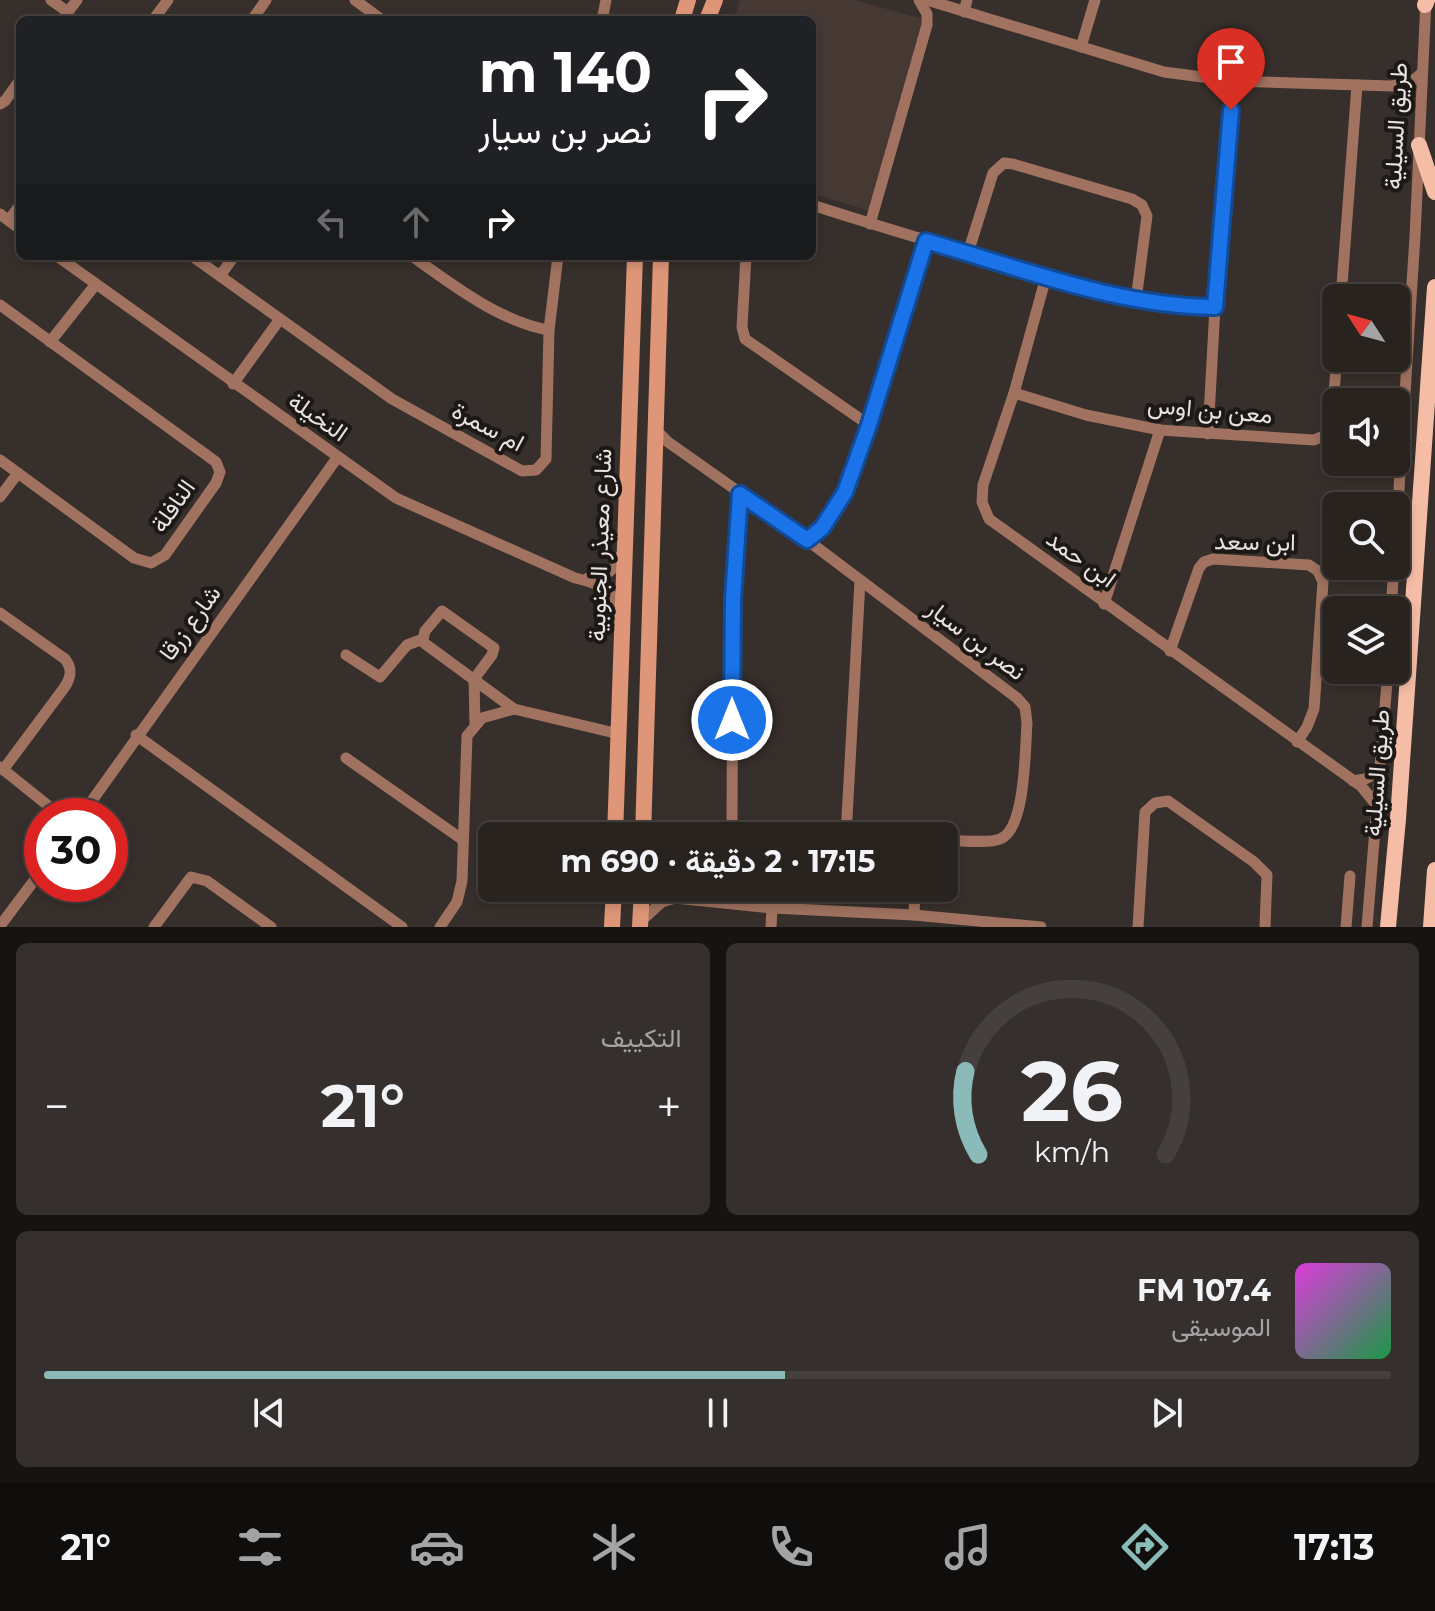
<!DOCTYPE html>
<html lang="ar">
<head>
<meta charset="utf-8">
<style>
  :root { --surface:#292320; --page:#352f2d; --text:#f1f3f6; --muted:#a5a4a5; --line:#45403e; --accent:#8bbbb9 }
  body { margin:0; font-family:Montserrat,Vazirmatn,sans-serif; background:var(--page); color:var(--text); direction:rtl; height:100vh; display:flex; flex-direction:column; font-size:30px; white-space:nowrap }
  * { box-sizing:border-box; margin:0 }
  p { font-size:26px; color:var(--muted) }
  .icon { flex:none; width:44px; height:44px; fill:none; stroke:currentColor; stroke-width:2; stroke-linecap:round; stroke-linejoin:round }
  .map { position:relative; height:927px; overflow:hidden; direction:ltr }
  .side { display:flex; flex-direction:column; gap:16px; padding:16px; background:#171312; flex:1 }
  .side>* { flex:none }
  .hud { position:absolute; left:16px; top:16px; width:800px; height:244px; border-radius:12px; box-shadow:0 4px 12px #0003,0 0 0 2px var(--line); direction:rtl; background:#202124; color:#fff; overflow:hidden }
  .needle { width:52px; rotate:306deg }
  .buttons { position:absolute; left:1322px; top:284px; display:grid; gap:16px }
  .buttons a { display:grid; place-items:center; width:88px; height:88px; border-radius:12px; background:var(--surface); box-shadow:0 4px 12px #0003,0 0 0 2px var(--line); font-size:40px }
  .speed { position:absolute; left:24px; top:798px; display:flex; gap:16px; font-size:40px; font-weight:700; text-align:center }
  .speed>* { display:grid; place-content:center; width:104px; height:104px; border-radius:50%; background:var(--surface); box-shadow:0 4px 12px #0003,0 0 0 2px var(--line); line-height:1 }
  .speed .limit { border:12px solid #d22; background:#fff; color:#111 }
  .pin { position:absolute; display:grid; place-items:center; width:68px; height:68px; color:#fff; margin:-82px -34px; border-radius:50% 50% 50% 0; rotate:-45deg; box-shadow:0 0 8px #0007 }
  .pin .icon { rotate:45deg }
  .me { position:absolute; width:88px; margin:-44px; rotate:0deg; stroke-linejoin:round; filter:drop-shadow(0 0 6px #0008) }
  .turn { display:flex; align-items:center; gap:28px; height:168px; padding:0 32px; font-size:36px }
  .turn .icon { width:104px; height:104px; stroke-width:2.5 }
  .turn b { display:block; font-size:56px; line-height:68px }
  .lanes { display:flex; align-items:center; height:76px; padding:0 32px; background:#0003; justify-content:center; gap:40px; direction:ltr }
  .lanes .off { opacity:.35 }
  .big { font-size:60px; font-weight:700; line-height:1.1 }
  .side .card { flex:1; display:flex; flex-direction:column; justify-content:center; gap:12px; min-width:0; padding:0 28px; border-radius:12px; background:var(--page) }
  .side .dial { align-items:center; gap:0 }
  .dial svg { height:208px; overflow:visible; fill:none; stroke:var(--line); stroke-width:7; stroke-linecap:round; text-anchor:middle }
  .dial text { fill:var(--text); stroke:none }
  .song { display:flex; align-items:center; gap:24px }
  .cover { width:96px; height:96px; border-radius:12px; background:linear-gradient(135deg,hsl(300 70% 55%),hsl(140 70% 35%)) }
  .played { height:8px; border-radius:4px; background:linear-gradient(90deg,var(--accent) 55%,var(--line) 55%) }
  .keys { display:flex; justify-content:space-around; direction:ltr }
  .heat { display:flex; justify-content:space-between; align-items:center; font-size:44px; direction:ltr }
  .side .tiles { flex:1; display:grid; gap:16px; grid-template-columns:1fr 1fr }
  .card:last-child { grid-column:span 2 }
  .trip { position:absolute; left:478px; top:822px; width:480px; height:80px; border-radius:12px; background:var(--surface); box-shadow:0 4px 12px #0003,0 0 0 2px var(--line); font-weight:700; line-height:80px; text-align:center; direction:rtl }
  .tab-bar { display:flex; height:128px; justify-content:space-around; align-items:center; background:#100e0d; color:var(--muted) }
  .tab-bar .icon { width:56px; height:56px }
  .tab-bar .active { color:var(--accent) }
  .tab-bar b { font-size:36px; color:var(--text) }
  .map>svg:first-child { display:block }
  .built { fill:#463833 }
  .lines { fill:none; stroke-linecap:round; stroke-linejoin:round }
  .street { stroke:#a0725f; stroke-width:11 }
  .secondary { stroke:#df9678; stroke-width:16 }
  .primary { stroke:#f6bda6; stroke-width:16 }
  .route-casing { stroke:#114b97; stroke-width:20 }
  .route { stroke:#1a73e8; stroke-width:14 }
  .labels { text-anchor:middle; stroke-width:8; stroke-linejoin:round; paint-order:stroke }
  .street-label { font-size:24px; fill:#e8e2e0; stroke:#1b1816 }
</style>
</head>
<body>
<div class="map">
<svg width="1435" height="927" viewBox="0 0 1435 927">
  <rect width="100%" height="100%" fill="#372f2b"/>
  <polygon class="built" points="740,0 855,0 923,19 933,26 873,212 812,193 812,20 734,20"/>
  <g class="lines">
    <g class="street">
      <polyline points="51,0 68,12"/>
      <polyline points="355,0 382,20"/>
      <polyline points="927,0 1164,72 1233,81 1392,86 1411,82 1422,73"/>
      <polyline points="964,12 967,0"/>
      <polyline points="62,20 77,0"/>
      <polyline points="153,20 168,0"/>
      <polyline points="252,20 266,0"/>
      <polyline points="602,20 606,0"/>
      <polyline points="1081,47 1095,0"/>
      <polyline points="0,104 5,101 20,80"/>
      <path d="M 812,205 C 868,223 925,240 982,257 C 1058,281 1134,307 1215,307"/>
      <polyline points="0,214 20,229"/>
      <polyline points="9,220 20,205"/>
      <polyline points="870,224 927,25 927,14 919,0"/>
      <polyline points="968,253 993,173 1004,163 1013,164 1132,199 1142,205 1147,216 1136,300"/>
      <path d="M 57,256 L 396,498 L 575,578 C 598,583 609,588 621,609"/>
      <polyline points="192,256 392,399 522,471 536,470 546,459 549,330 558,256"/>
      <path d="M 412,256 C 452,285 501,322 549,330"/>
      <polyline points="746,256 742,327 745,339 869,425"/>
      <polyline points="220,276 234,256"/>
      <polyline points="1046,277 1014,393 983,485 982,502 989,519 1361,786 1378,807"/>
      <polyline points="1341,298 1357,85"/>
      <polyline points="0,305 216,462 220,472 216,483 165,555 151,563 134,558 0,460"/>
      <polyline points="50,342 96,284"/>
      <polyline points="233,384 280,319"/>
      <polyline points="1014,393 1086,415 1160,430 1314,440 1328,434 1331,426 1337,358"/>
      <path d="M 655,429 L 668,442 L 807,540 L 1017,698 L 1025,707 L 1027,723 C 1025,748 1026,830 1000,839 C 988,844 958,840 944,840"/>
      <polyline points="1208,434 1215,307 1233,81"/>
      <polyline points="740,494 733,599 732,822 743,831 845,836"/>
      <polyline points="0,497 18,473"/>
      <polyline points="1396,536 1415,236 1426,0"/>
      <polyline points="807,540 822,528 845,492 869,425 926,241"/>
      <path d="M 588,578 C 606,577 616,570 622,553"/>
      <polyline points="1104,604 1160,430"/>
      <polyline points="1391,610 1394,566"/>
      <path d="M 0,613 L 65,659 C 73,669 71,678 64,688 L 3,770"/>
      <polyline points="423,639 424,643 514,709"/>
      <polyline points="1170,651 1199,568 1204,562 1213,559 1309,565 1318,571 1323,582 1314,709 1307,727 1297,742"/>
      <polyline points="346,655 380,677 407,645 423,639 425,631 442,611 494,648 492,655 474,679 475,725"/>
      <polyline points="136,735 402,927"/>
      <polyline points="346,758 463,840"/>
      <polyline points="0,767 61,816"/>
      <polyline points="1353,781 1365,779 1381,771"/>
      <polyline points="81,816 337,458"/>
      <polyline points="846,836 860,581"/>
      <polyline points="914,915 915,888"/>
      <polyline points="641,921 662,902 675,898 772,908 914,915 1041,927"/>
      <polyline points="0,926 42,870"/>
      <polyline points="154,927 191,877 207,881 271,927"/>
      <polyline points="440,927 457,902 462,881 467,736 482,718 514,709 619,734"/>
      <polyline points="771,927 772,908"/>
      <polyline points="1138,927 1145,812 1155,803 1168,801 1254,862 1267,875 1265,927"/>
      <polyline points="1346,927 1350,876"/>
      <polyline points="1367,927 1388,670"/>
    </g>
    <g class="secondary">
      <polyline points="682,20 688,0"/>
      <polyline points="707,20 715,0"/>
      <polyline points="615,836 635,256"/>
      <polyline points="643,836 661,256"/>
      <polyline points="612,927 614,888"/>
      <polyline points="640,927 642,888"/>
    </g>
    <g class="primary">
      <polyline points="1425,5 1427,0"/>
      <polyline points="1419,145 1435,192"/>
      <polyline points="1388,927 1398,819 1435,287"/>
      <polyline points="1431,927 1435,870"/>
    </g>
  </g>
  <g class="lines">
    <defs>
      <path id="route" d="M 732,720 L 733,599 L 740,494 L 807,540 L 822,528 L 845,492 L 869,425 L 926,241 C 1021,268 1115,306 1215,307 L 1231,110"/>
    </defs>
    <use href="#route" class="route-casing"/>
    <use href="#route" class="route"/>
  </g>
  <g class="labels">
    <g class="street-label">
      <text transform="translate(1396 126) rotate(-87)" y="8">طريق السيلية</text>
      <text transform="translate(1210 410) rotate(5)" y="8">معن بن اوس</text>
      <text transform="translate(318 417) rotate(35)" y="8">النخيلة</text>
      <text transform="translate(488 427) rotate(28)" y="8">ام سمرة</text>
      <text transform="translate(173 506) rotate(-55)" y="8">النافلة</text>
      <text transform="translate(1255 542) rotate(1)" y="8">ابن سعد</text>
      <text transform="translate(600 545) rotate(-88)" y="8">شارع معيذر الجنوبية</text>
      <text transform="translate(1081 559) rotate(36)" y="8">ابن حمد</text>
      <text transform="translate(190 623) rotate(-54)" y="8">شارع زرقا</text>
      <text transform="translate(976 640) rotate(37)" y="8">نصر بن سيار</text>
      <text transform="translate(1377 773) rotate(-86)" y="8">طريق السيلية</text>
    </g>
  </g>
</svg>
<div class="buttons">
<a><svg class="needle" viewBox="-14 -14 28 28"><path d="M0-13l5 13h-10z" fill="#e53935"/><path d="M0 13l5-13h-10z" fill="#a5a4a5"/></svg></a>
<a><svg class="icon" aria-label="sound" viewBox="0 0 24 24"><path d="M4 9h4l5-4v14l-5-4H4zM17 9q2 3 0 6"/></svg></a>
<a><svg class="icon" aria-label="search" viewBox="0 0 24 24"><circle cx="10" cy="10" r="6"/><path d="M15 15l6 6"/></svg></a>
<a><svg class="icon" aria-label="layers" viewBox="0 0 24 24"><path d="M12 4l9 5-9 5-9-5zM3 14l9 5 9-5"/></svg></a>
</div>
<div class="speed"><div class="limit">30</div></div>
<div class="pin" style="left:1231px;top:110px;background:#d93025"><svg class="icon" aria-label="arrive" viewBox="0 0 24 24"><path d="M6 21V4h12l-3 4 3 4H6"/></svg></div>
<svg class="me" style="left:732px;top:720px" viewBox="-20 -20 40 40"><circle r="17" fill="#1a73e8" stroke="#fff" stroke-width="3"/><path d="M0-11L8 9 0 5-8 9z" fill="#fff"/></svg>
<div class="trip">17:15 · 2 دقيقة · 690 m</div>
<div class="hud">
<div class="turn"><svg class="icon" aria-label="right" viewBox="0 0 24 24"><path d="M7 20v-9h11M14 6l5 5-5 5"/></svg><div><b>140 m</b>نصر بن سيار</div></div>
<div class="lanes"><svg class="icon off" aria-label="left" viewBox="0 0 24 24"><path d="M17 20v-9H6M10 6l-5 5 5 5"/></svg><svg class="icon off" aria-label="ahead" viewBox="0 0 24 24"><path d="M12 20V5M6 11l6-6 6 6"/></svg><svg class="icon" aria-label="right" viewBox="0 0 24 24"><path d="M7 20v-9h11M14 6l5 5-5 5"/></svg></div>
</div>
</div>
<section class="side">
<div class="tiles">
<div class="card dial"><svg viewBox="0 0 100 80">
<path d="M14 69A42 42 0 1 1 86 69"/>
<path d="M14 69A42 42 0 0 1 9 37" stroke="#8bbbb9"/>
<text x="50" y="56" font-size="32" font-weight="700">26</text>
<text x="50" y="72" font-size="11">km/h</text>
</svg></div>
<div class="card"><p>التكييف</p>
<div class="heat"><a>−</a><b class="big">21°</b><a>+</a></div>
</div>
<div class="card">
<div class="song"><i class="cover"></i><div><b>107.4 FM</b><p>الموسيقى</p></div></div>
<div class="played"></div>
<div class="keys"><svg class="icon" aria-label="previous" viewBox="0 0 24 24"><path d="M18 5L8 12l10 7zM5 5v14"/></svg><svg class="icon" aria-label="pause" viewBox="0 0 24 24"><path d="M8 5v14M16 5v14"/></svg><svg class="icon" aria-label="next" viewBox="0 0 24 24"><path d="M6 5l10 7-10 7zM19 5v14"/></svg></div>
</div>
</div>
</section>
<nav class="tab-bar">
<b>17:13</b>
<svg class="icon active" aria-label="directions" viewBox="0 0 24 24"><path d="M12 3l9 9-9 9-9-9zM9 14v-3h6M13 9l2 2-2 2"/></svg>
<svg class="icon" aria-label="music" viewBox="0 0 24 24"><path d="M9 18V5l10-2v13"/><circle cx="6" cy="18" r="3"/><circle cx="16" cy="16" r="3"/></svg>
<svg class="icon" aria-label="phone" viewBox="0 0 24 24"><path d="M5 4h4l2 5-3 2q2 4 5 5l2-3 5 2v4C11 20 4 13 5 4z"/></svg>
<svg class="icon" aria-label="climate" viewBox="0 0 24 24"><path d="M12 3v18M4 7l16 10M4 17L20 7"/></svg>
<svg class="icon" aria-label="car" viewBox="0 0 24 24"><path d="M5 17H2v-5l4-1 3-4h7l3 4 3 1v5h-3M9 17h6M6 11h13"/><circle cx="7" cy="17" r="2"/><circle cx="17" cy="17" r="2"/></svg>
<svg class="icon" aria-label="filters" viewBox="0 0 24 24"><path d="M4 7h16M4 17h16"/><circle cx="9" cy="7" r="2"/><circle cx="15" cy="17" r="2"/></svg>
<b>21°</b>
</nav>
</body>
</html>
